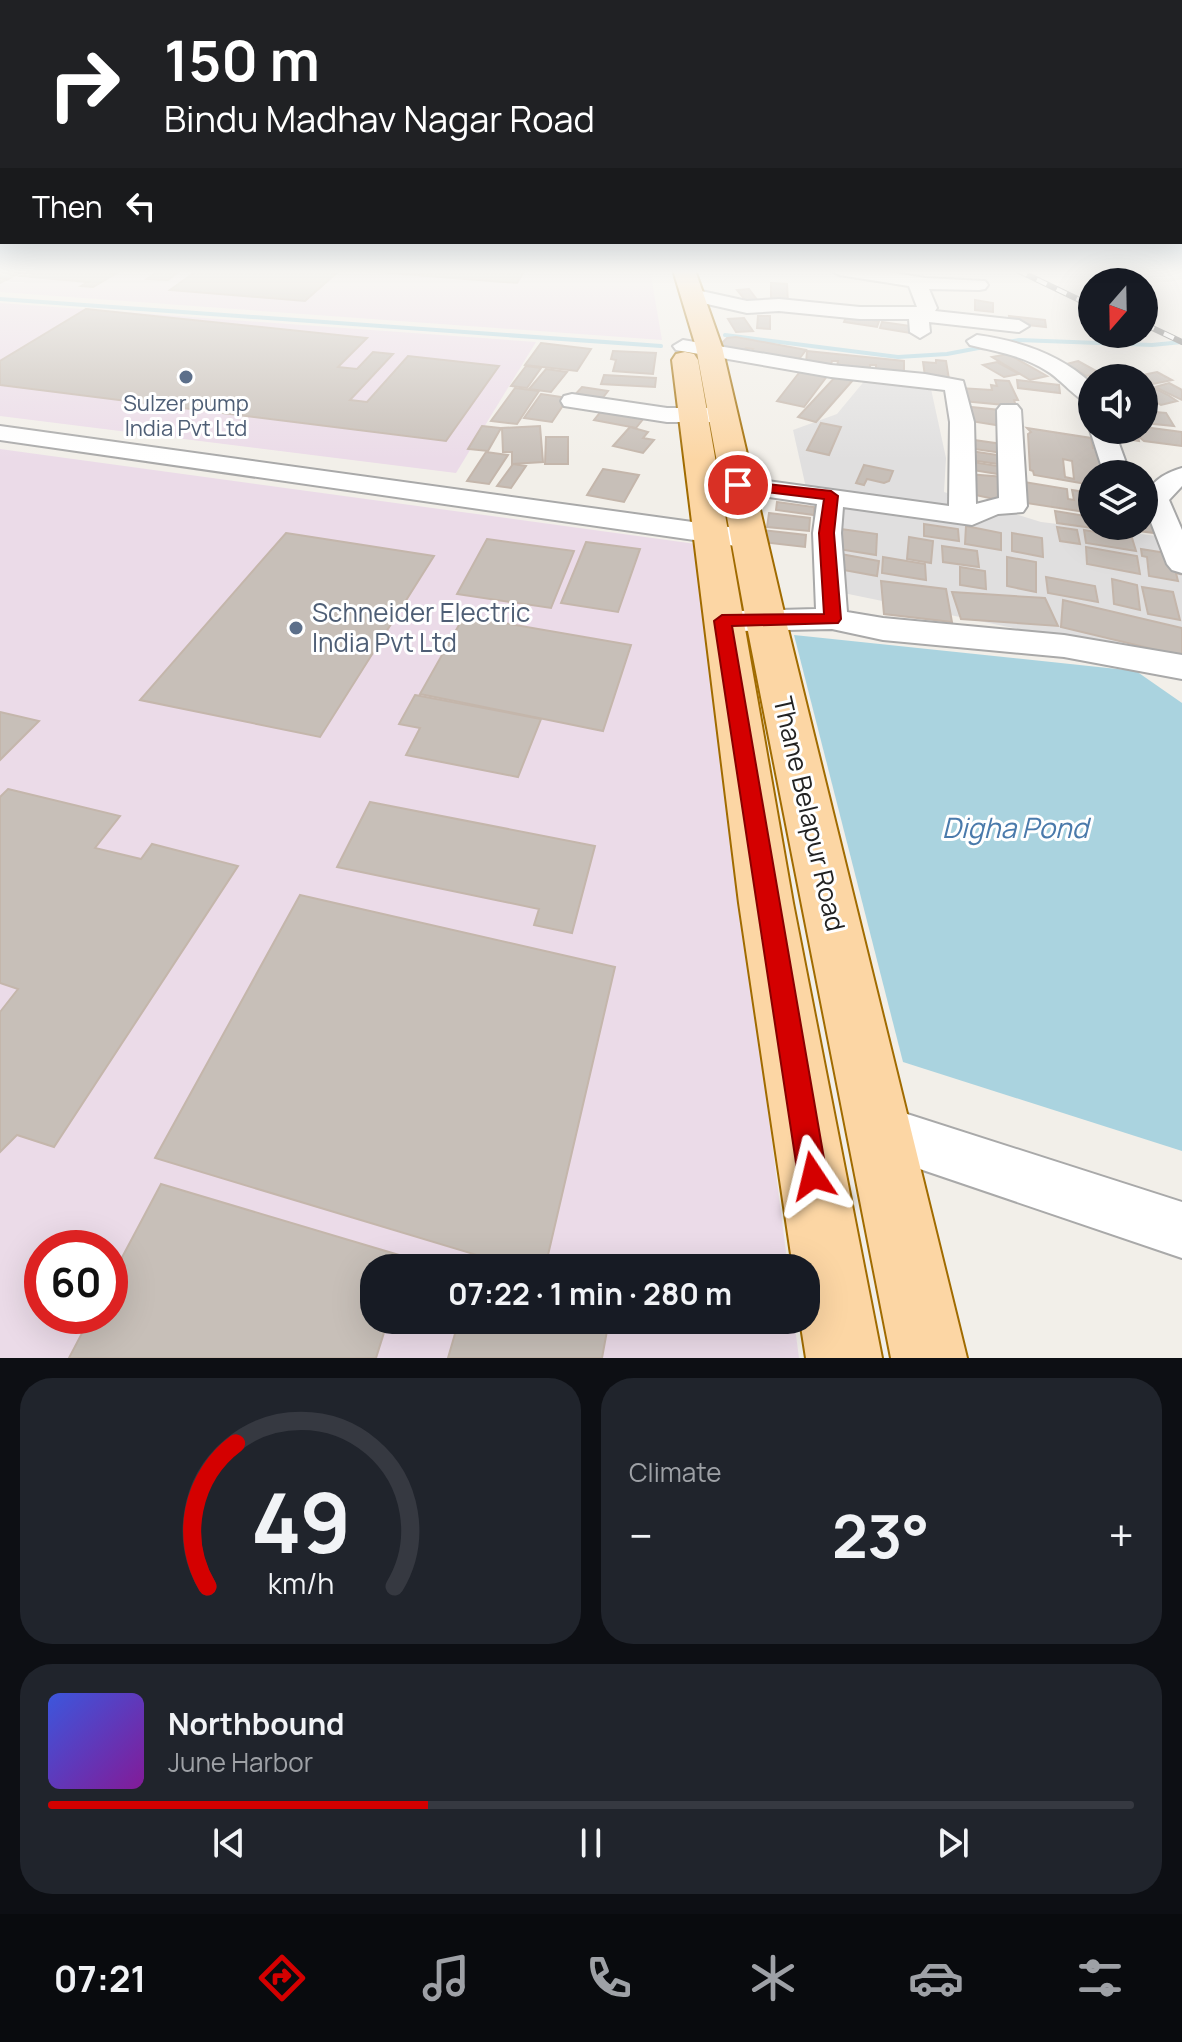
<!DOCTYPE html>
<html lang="en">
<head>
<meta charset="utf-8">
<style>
  :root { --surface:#171b24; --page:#20242c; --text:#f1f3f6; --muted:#9ea1a6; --line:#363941; --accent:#d40000 }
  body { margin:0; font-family:Manrope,sans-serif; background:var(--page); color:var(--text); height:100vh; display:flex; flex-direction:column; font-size:30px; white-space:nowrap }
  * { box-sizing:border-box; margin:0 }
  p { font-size:26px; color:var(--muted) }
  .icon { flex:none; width:44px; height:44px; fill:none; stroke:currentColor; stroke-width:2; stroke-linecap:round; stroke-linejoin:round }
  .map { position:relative; height:1358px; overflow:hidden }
  .panel { display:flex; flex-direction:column; gap:20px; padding:20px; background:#0d0f14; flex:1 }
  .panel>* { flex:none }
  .guide { position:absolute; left:0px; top:0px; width:1182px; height:244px; box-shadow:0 8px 32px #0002; background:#202124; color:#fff; overflow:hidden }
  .needle { width:52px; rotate:200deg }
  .controls { position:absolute; left:1078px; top:268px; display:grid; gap:16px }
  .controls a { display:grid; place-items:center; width:80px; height:80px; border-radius:50%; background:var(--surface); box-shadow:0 8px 32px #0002; font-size:40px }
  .speed { position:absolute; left:24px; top:1230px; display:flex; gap:16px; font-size:40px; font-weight:700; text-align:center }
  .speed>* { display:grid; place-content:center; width:104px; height:104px; border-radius:50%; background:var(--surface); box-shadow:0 8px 32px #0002; line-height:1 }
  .speed .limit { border:12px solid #d22; background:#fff; color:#111 }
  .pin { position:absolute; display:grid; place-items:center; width:68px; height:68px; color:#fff; margin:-34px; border:4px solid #fff; border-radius:50%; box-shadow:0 2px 8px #0007 }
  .me { position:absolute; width:88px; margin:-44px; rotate:350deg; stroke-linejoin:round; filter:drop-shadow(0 0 6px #0008) }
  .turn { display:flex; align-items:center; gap:28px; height:168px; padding:0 32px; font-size:36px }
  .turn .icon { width:104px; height:104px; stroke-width:2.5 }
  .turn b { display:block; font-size:56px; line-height:68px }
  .then { display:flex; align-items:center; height:76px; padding:0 32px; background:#0003; gap:16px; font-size:30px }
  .big { font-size:60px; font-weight:700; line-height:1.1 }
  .panel .card { flex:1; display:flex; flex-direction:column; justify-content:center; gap:12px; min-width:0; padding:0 28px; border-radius:32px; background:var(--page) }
  .panel .dial { align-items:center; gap:0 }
  .dial svg { height:208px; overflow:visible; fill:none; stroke:var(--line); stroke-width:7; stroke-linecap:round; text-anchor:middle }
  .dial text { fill:var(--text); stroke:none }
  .song { display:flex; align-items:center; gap:24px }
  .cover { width:96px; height:96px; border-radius:12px; background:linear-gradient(135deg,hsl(230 70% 55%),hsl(290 70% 35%)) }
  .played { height:8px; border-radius:4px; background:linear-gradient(90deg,var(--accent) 35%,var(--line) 35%) }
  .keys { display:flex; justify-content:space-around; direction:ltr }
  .heat { display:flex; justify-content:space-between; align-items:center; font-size:44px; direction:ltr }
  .panel .tiles { flex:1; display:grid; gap:20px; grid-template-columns:1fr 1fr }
  .card:last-child { grid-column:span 2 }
  .trip { position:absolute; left:360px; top:1254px; width:460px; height:80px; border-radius:32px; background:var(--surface); box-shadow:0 8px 32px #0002; font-weight:700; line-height:80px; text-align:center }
  .dock { display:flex; height:128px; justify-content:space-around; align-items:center; background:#090b0e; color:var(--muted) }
  .dock .icon { width:56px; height:56px }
  .dock .on { color:var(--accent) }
  .dock b { font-size:36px; color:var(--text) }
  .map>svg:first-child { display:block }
  .residential { fill:#e0dfdf }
  .industrial { fill:#ebdbe8; fill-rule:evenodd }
  .water { fill:#aad3df }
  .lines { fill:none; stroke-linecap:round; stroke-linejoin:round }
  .stream { stroke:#aad3df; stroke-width:4 }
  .building { fill:#c7bfb8; stroke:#c4b6ab; stroke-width:2; fill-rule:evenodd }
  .minor-casing { stroke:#a9a9a9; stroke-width:4 }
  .major-casing { stroke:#a06b00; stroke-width:4 }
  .minor { fill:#fff; fill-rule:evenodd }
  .major { fill:#fcd6a4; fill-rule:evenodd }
  .rail-casing { stroke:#707070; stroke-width:6 }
  .rail { stroke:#fff; stroke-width:4; stroke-dasharray:11; stroke-linecap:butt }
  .route { fill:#d40000; stroke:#8a0000; stroke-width:2 }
  .service-dot { fill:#5c6f8a; stroke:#fff; stroke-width:3 }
  .labels { text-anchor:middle; stroke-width:6; stroke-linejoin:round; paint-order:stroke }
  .far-service-label { font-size:22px; fill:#4e5e75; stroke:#fff }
  .service-label { font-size:26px; fill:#4e5e75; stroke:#fff; text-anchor:start }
  .street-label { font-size:26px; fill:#222; stroke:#fff }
  .water-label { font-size:28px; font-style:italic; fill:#4a7aab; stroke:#fff }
</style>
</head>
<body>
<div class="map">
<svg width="1182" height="1358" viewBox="0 0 1182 1358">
  <rect width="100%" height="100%" fill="#f2efe9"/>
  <polygon class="residential" points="866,379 931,389 946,458 944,492 1041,522 1182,539 1182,663 829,590 793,430 837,414"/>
  <g class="industrial">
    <polygon points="0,270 650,270 662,340 0,292"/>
    <polygon points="0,303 536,342 456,473 0,416"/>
    <path d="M 0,449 L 696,544 L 788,1268 L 374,1268 L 374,1320 L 794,1320 L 799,1358 L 0,1358 ZM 42,1248 L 110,1248 L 110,1316 L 42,1316 Z"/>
  </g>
  <polygon class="water" points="794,635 1136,671 1182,703 1182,1151 903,1062"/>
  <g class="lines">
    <g class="stream">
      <polyline points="0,299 661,346"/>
      <polyline points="725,335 898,357 947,354 989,346"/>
      <polyline points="1001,343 1019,340 1152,345 1182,342"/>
    </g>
  </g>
  <g class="building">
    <polygon points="0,270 26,270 0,283"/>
    <polygon points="32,270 122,270 93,287 81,286 88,282 21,276"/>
    <polygon points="160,270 181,270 168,280 147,279"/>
    <polygon points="198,270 340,270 305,301 170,290"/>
    <polygon points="352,270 525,270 517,283"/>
    <polygon points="771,283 787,284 788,303 771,302"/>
    <polygon points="749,289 758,301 746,301 737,290"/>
    <polygon points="975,300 993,303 993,312 975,310"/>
    <polygon points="86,309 367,338 338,367 357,369 373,352 393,354 350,400 367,402 408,356 499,366 446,441 0,385 0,361"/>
    <polygon points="758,316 770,316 770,329 757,328"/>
    <polygon points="1009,316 1045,320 1046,327 1010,323"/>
    <polygon points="846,317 879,321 877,327 844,322"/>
    <polygon points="744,318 753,331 736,332 728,319"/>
    <polygon points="882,322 918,327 917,334 880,328"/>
    <polygon points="736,337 806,350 797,362 751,352 753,349 746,348 744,351 719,346 727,338"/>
    <polygon points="541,343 591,349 577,371 525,365"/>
    <polygon points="613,351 656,353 653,374 613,371 616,360 611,359"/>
    <polygon points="807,351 904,361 904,373 876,370 876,365 870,365 870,369 837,366 838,361 832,361 831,365 806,363"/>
    <polygon points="1008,354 1047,376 1030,380 992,357"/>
    <polygon points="936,360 946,361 949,379 925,376 923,362 936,363"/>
    <polygon points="1078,361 1100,373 1087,376 1066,364"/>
    <polygon points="997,362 1019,374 1004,377 983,365"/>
    <polygon points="526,366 541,368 527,388 511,386"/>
    <polygon points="546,369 567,372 551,392 529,389"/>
    <polygon points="802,369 828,375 804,407 777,401"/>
    <polygon points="1157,372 1172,380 1153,384 1138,376"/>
    <polygon points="604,375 656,378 655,387 601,384"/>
    <polygon points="836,376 853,380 816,422 798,417"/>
    <polygon points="995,380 1009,381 1018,400 1014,400 1016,406 963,401 960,388 992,390 991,385 997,386"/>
    <polygon points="1017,380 1059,385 1060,393 1018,388"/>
    <polygon points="1169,383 1182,390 1182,400 1155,387"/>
    <polygon points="1150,386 1168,395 1177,401 1161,405 1144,396 1144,388"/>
    <polygon points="582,387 608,391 598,404 571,399"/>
    <polygon points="515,388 539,391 517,424 491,421"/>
    <polygon points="541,394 568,398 552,422 524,418"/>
    <polygon points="962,406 1000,410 1002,426 964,420"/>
    <polygon points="602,410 644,418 636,428 594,420"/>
    <polygon points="1144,411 1166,413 1174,426 1144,423"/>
    <polygon points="821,423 841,427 829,455 807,450"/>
    <polygon points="482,426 501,428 488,451 468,449"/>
    <polygon points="540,426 543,462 512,464 512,452 503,452 502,428"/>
    <polygon points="630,427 648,432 643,438 654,440 643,453 613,446"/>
    <polygon points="1144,427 1182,432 1182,446 1144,441 1138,436 1139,441 1121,438 1119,430 1144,430"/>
    <path d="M 1027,428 L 1091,438 L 1093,448 L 1101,449 L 1105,474 L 1092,474 L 1092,485 L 1034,475 L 1033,471 L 1030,470 L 1028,434 L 1031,432 ZM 1063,459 L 1072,461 L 1074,479 L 1065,477 Z"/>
    <polygon points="546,437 568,437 568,464 545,464"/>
    <polygon points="967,439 1002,444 1003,453 967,448"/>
    <polygon points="964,450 998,455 998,464 963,459"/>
    <polygon points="486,452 508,455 489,484 467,481"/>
    <polygon points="966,461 1004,467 1004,475 966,469"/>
    <polygon points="513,464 526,466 511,488 497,486"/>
    <polygon points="864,465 893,471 889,481 884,483 867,479 864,485 856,483"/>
    <polygon points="603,469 639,475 624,502 587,495"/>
    <polygon points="967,474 1005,477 1008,502 966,493"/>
    <polygon points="1024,482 1067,489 1068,499 1074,500 1072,490 1092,493 1092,513 1026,503"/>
    <polygon points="777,502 814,507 814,515 776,510"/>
    <polygon points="1055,511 1092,517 1092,526 1113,526 1114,531 1057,523"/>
    <polygon points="769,513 810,518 809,531 767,527"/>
    <polygon points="1144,519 1157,520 1162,534 1131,530 1130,526 1144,526"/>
    <polygon points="924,524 958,529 959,541 924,536"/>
    <polygon points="966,526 1001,533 1001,550 965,544"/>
    <polygon points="1057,527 1077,530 1080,544 1060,541"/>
    <polygon points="754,529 806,535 805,547 753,541"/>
    <polygon points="841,529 877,534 876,555 838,549"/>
    <polygon points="1084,530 1132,538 1136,551 1086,543"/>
    <polygon points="286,533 434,556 320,737 140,700"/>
    <polygon points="1012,533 1042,538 1043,557 1012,551"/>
    <polygon points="909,537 933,541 931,563 907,559"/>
    <polygon points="487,539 574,551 551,608 457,594"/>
    <polygon points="586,542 640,549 618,612 561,603"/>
    <polygon points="942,546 977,551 979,567 943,562"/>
    <polygon points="1086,547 1137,556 1140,574 1087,564"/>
    <polygon points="1141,549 1172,554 1180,574 1176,573 1178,581 1149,576 1147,557 1142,556"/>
    <polygon points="841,554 879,561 877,576 838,569"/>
    <polygon points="883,557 925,564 926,580 882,573"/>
    <polygon points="1007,557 1036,562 1036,592 1007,586"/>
    <polygon points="960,567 985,571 986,589 960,585"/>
    <polygon points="1046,577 1095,586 1098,602 1048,593"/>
    <polygon points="1112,579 1137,585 1140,610 1114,604"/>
    <polygon points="881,581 946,589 952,622 884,614"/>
    <polygon points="1142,587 1173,592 1180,620 1148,614"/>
    <polygon points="952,592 1045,598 1058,626 961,619"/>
    <polygon points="1063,600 1182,628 1182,656 1061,627"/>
    <polygon points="464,616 631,645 603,731 420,694"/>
    <polygon points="415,695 541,719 518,777 406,755 420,728 399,724"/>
    <polygon points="0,712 39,721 0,760"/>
    <polygon points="8,789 120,816 95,848 141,859 152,844 238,866 54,1147 17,1135 0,1152 0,1012 18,989 0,983 0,797"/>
    <polygon points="370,802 595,846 572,933 534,925 539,909 337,867"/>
    <polygon points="300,895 615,967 545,1268 520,1268 155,1158"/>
    <polygon points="161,1184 409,1258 405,1268 374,1268 374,1320 388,1320 376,1358 69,1358 91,1316 110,1316 110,1280"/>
    <polygon points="459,1320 609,1320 602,1358 448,1358"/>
  </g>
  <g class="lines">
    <defs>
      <g id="minor">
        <polygon points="830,270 876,270 925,278 985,281 988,285 985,289 979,290 929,289 937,308 935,311 1019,320 1029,326 1019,332 929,322 930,332 920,338 910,332 909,319 860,319 779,311 747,313 685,299 683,295 692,289 747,301 779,299 860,307 917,307 909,286 839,275"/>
        <path d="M 977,335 C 1020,341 1060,354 1092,384 L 1092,404 C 1076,400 1062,380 1047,371 C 1022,355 997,352 970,345 L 967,341 Z"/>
        <polygon points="683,340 831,365 925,374 963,381 974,422 976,504 999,498 997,410 1001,405 1017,405 1021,410 1027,506 1023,512 998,514 972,525 843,507 841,533 847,612 883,618 1064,635 1182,655 1182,679 1064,657 883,640 832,629 739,631 728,628 723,621 728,614 739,611 816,609 813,533 817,504 729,491 725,485 729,479 738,477 949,506 950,422 945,390 831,377 676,350 673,346"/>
        <polygon points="572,394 667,408 723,408 731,410 735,415 731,420 723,422 667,422 564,406 561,401 564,396"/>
        <polygon points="0,426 750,530 760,533 764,539 760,545 750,548 0,440"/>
        <polygon points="1092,427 1092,430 1114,430 1130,474 1104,474 1090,430"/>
        <path d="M 1182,468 L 1182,486 L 1169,500 L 1182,530 L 1182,573 L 1172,570 L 1167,564 L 1144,504 C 1146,484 1164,473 1182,468 Z"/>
        <polygon points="879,1105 1182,1202 1182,1258 861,1149 853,1131 861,1113"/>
      </g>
      <g id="major">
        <polygon points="673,270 695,270 722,347 786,621 967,1358 891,1358 746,621 696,347"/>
        <polygon points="685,352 694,354 698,360 793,903 882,1358 806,1358 800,1320 806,1320 806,1268 793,1268 739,903 672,360 676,354"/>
      </g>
    </defs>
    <use href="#minor" class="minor-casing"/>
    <use href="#major" class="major-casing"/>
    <use href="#minor" class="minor"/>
    <use href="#major" class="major"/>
    <defs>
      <g id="rail">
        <polyline points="1017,270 1092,306"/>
        <polyline points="1144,324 1182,342"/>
      </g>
    </defs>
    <use href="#rail" class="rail-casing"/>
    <use href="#rail" class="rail"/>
  </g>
  <linearGradient id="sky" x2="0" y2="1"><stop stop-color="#8fc0e4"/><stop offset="0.59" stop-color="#f9f8f5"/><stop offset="1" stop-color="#f9f8f5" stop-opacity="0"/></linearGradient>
  <rect width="1182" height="460" fill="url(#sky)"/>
  <polygon class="route" points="738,481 831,491 838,496 834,533 841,619 838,623 732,626 827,1176 823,1186 813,1190 803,1186 798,1176 714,621 722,615 824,614 819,533 824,499 733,488 733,482"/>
  <g class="service-dot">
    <circle cx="186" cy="377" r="8"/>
    <circle cx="296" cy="628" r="8"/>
  </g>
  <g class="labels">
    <g class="far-service-label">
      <text x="186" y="411">Sulzer pump<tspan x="186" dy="25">India Pvt Ltd</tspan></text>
    </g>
    <g class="service-label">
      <text x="312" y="622">Schneider Electric<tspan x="312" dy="30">India Pvt Ltd</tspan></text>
    </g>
    <g class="street-label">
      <text transform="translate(809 814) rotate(77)" y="9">Thane Belapur Road</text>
    </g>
    <g class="water-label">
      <text x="1015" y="838">Digha Pond</text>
    </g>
  </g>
</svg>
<div class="controls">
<a><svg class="needle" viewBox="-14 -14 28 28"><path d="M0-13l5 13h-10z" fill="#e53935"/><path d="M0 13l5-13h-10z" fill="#9ea1a6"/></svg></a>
<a><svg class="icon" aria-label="sound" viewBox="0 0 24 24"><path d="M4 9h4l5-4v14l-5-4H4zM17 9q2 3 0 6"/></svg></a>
<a><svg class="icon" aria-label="layers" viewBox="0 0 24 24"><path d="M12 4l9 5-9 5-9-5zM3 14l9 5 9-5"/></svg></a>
</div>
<div class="speed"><div class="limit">60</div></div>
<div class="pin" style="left:738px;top:485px;background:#d93025"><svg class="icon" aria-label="arrive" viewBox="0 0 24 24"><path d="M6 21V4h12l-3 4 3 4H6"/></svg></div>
<svg class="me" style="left:813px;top:1176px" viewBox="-20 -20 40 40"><path d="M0-17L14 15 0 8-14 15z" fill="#d40000" stroke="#fff" stroke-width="4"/></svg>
<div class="trip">07:22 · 1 min · 280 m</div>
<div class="guide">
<div class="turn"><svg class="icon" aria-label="right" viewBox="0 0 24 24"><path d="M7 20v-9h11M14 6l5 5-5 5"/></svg><div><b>150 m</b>Bindu Madhav Nagar Road</div></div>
<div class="then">Then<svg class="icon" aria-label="left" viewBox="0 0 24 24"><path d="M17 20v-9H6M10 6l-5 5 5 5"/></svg></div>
</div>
</div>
<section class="panel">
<div class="tiles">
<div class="card dial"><svg viewBox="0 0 100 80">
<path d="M14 69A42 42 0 1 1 86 69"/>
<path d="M14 69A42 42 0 0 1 25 14" stroke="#d40000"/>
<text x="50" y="56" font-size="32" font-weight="700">49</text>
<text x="50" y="72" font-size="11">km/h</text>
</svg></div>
<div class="card"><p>Climate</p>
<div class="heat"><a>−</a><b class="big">23°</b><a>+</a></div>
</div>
<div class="card">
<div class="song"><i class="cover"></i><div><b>Northbound</b><p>June Harbor</p></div></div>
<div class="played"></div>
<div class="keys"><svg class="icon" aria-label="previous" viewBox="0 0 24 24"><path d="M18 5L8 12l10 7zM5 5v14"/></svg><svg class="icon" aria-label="pause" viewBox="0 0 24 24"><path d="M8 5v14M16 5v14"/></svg><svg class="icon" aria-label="next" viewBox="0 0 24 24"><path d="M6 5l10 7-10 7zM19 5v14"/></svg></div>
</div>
</div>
</section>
<nav class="dock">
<b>07:21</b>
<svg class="icon on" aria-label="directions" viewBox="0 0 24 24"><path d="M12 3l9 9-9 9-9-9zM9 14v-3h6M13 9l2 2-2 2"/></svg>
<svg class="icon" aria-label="music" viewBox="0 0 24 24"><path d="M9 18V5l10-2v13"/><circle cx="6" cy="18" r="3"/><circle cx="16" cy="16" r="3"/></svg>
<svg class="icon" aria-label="phone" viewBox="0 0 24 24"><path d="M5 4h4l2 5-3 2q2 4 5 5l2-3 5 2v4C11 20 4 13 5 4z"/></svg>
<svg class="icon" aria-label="climate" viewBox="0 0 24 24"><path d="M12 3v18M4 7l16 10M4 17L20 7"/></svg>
<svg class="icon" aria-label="car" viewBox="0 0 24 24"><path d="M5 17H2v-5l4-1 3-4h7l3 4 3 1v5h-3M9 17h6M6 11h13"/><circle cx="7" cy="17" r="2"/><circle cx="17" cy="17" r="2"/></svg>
<svg class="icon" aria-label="filters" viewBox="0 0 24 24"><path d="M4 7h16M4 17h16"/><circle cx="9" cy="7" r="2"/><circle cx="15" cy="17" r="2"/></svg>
</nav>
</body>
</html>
